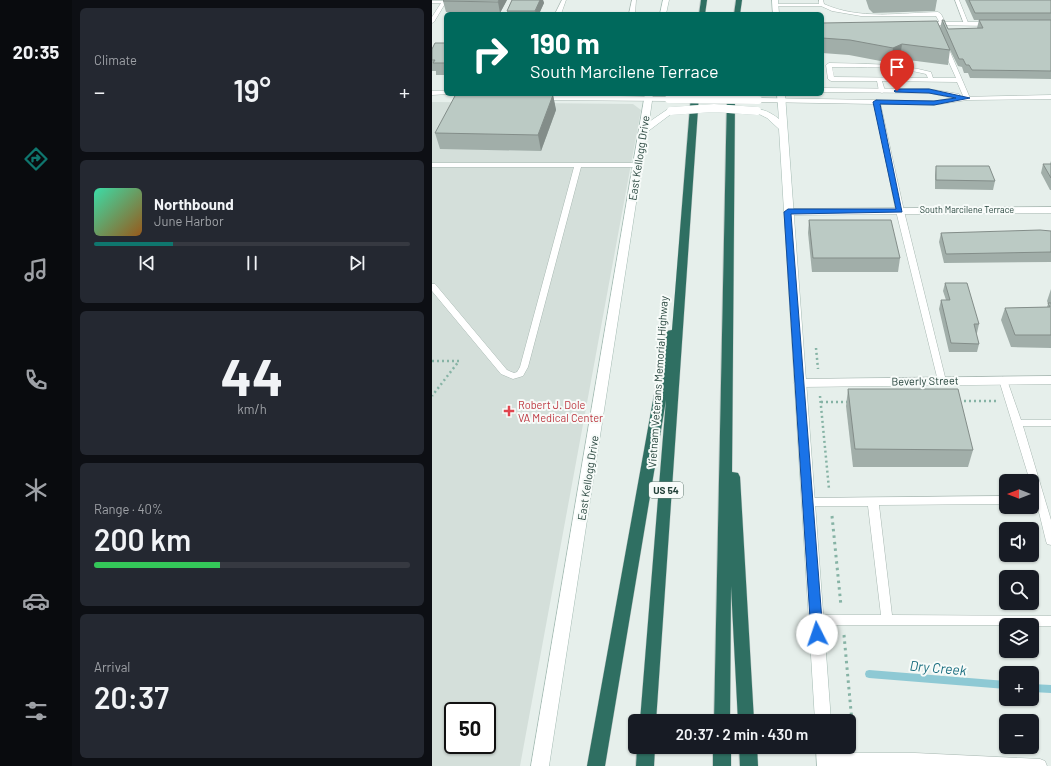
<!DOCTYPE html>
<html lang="en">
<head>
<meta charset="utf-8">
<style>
  :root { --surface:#171b24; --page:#242831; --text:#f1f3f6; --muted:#9ea1a6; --line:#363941; --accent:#0f766e }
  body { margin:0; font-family:Barlow,sans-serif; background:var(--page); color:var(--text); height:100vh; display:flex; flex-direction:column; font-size:15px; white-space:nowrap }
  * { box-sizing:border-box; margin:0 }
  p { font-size:13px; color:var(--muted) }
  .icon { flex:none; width:22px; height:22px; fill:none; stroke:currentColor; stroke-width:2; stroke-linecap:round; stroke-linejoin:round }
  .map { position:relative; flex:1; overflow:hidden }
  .drawer { display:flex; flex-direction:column; gap:8px; padding:8px; background:#0d0f14; width:360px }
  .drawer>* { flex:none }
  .hud { position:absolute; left:12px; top:12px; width:380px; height:84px; border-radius:6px; box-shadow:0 1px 3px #0004; background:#00695c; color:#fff; overflow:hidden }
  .needle { width:26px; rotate:270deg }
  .tools { position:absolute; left:567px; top:474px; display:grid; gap:8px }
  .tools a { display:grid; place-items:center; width:40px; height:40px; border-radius:6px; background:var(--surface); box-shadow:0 1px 3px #0004; font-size:20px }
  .speed { position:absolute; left:12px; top:702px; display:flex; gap:8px; font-size:20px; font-weight:700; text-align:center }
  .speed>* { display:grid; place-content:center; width:52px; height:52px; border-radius:50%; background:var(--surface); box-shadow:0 1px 3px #0004; line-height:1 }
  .speed .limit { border:2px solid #111; border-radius:6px; background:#fff; color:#111 }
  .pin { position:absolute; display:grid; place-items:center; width:34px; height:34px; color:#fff; margin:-41px -17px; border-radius:50% 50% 50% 0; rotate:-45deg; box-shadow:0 0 4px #0007 }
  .pin .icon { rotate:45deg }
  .me { position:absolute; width:44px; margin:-22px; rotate:356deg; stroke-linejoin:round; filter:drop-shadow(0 0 3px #0008) }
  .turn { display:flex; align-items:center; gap:14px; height:84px; padding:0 20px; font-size:18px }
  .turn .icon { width:52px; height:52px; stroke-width:2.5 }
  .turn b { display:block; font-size:28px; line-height:34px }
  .big { font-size:30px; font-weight:600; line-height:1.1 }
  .drawer .card { flex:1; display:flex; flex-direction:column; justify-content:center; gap:6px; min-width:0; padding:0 14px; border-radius:6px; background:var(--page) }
  .drawer .dial { align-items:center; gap:0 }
  .dial b { font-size:52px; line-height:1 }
  .song { display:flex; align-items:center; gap:12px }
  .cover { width:48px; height:48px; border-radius:6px; background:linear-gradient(135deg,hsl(160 70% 55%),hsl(30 70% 35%)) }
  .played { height:4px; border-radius:2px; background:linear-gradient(90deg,var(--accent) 25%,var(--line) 25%) }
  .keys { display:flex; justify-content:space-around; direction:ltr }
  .heat { display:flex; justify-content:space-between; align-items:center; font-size:22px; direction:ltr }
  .charge { height:6px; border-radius:3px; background:linear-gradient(90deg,#34c759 40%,var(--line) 0) }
  .trip { position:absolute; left:196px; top:714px; width:228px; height:40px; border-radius:6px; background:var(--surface); box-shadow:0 1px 3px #0004; font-weight:600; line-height:40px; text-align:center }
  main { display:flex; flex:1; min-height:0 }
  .dock { display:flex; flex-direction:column; width:72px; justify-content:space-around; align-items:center; background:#090b0e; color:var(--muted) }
  .dock .icon { width:28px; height:28px }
  .dock .current { color:var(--accent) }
  .dock b { font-size:18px; color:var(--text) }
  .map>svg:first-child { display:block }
  .built { fill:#d4dfda; fill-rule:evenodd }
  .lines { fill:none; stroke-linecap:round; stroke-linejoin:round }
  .stream { fill:#8ec9d4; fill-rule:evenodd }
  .service-casing { stroke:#a8b8b2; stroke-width:1 }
  .minor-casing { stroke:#a8b8b2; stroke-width:1 }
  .tertiary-casing { stroke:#a8b8b2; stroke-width:1 }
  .secondary-casing { stroke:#a4bbb3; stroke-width:1 }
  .motorway-casing { stroke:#c2cac8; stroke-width:1 }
  .path-far1 { stroke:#86b3a5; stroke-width:2.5; stroke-dasharray:2 3; stroke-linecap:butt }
  .path { stroke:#86b3a5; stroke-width:3; stroke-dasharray:2.5 4; stroke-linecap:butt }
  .service { fill:#fff; fill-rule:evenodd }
  .minor { fill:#fff; fill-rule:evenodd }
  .tertiary { fill:#fff; fill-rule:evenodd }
  .secondary { fill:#fff; fill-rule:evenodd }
  .motorway { fill:#2f6f62; fill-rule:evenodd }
  .tertiary-bridge-casing { stroke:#a8b8b2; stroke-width:8; stroke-linecap:butt }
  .secondary-bridge-casing { stroke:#a4bbb3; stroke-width:8; stroke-linecap:butt }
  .tertiary-bridge { stroke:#fff; stroke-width:8 }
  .secondary-bridge { stroke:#fff; stroke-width:8 }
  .wall { fill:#a1aea9 }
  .shaded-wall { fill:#838d89 }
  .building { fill:#bbcac4; stroke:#838d89 }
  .route { fill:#1a73e8; stroke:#114b97 }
  .health-dot { fill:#e0444e; stroke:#f7fbf9; stroke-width:1.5 }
  .labels { text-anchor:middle; stroke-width:4; stroke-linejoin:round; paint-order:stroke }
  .far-street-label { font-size:9px; fill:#24423a; stroke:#f7fbf9 }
  .shield { fill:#f7fbf9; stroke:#637a73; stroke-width:1 }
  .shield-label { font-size:10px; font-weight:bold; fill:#24423a }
  .street-label { font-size:11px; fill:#24423a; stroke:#f7fbf9 }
  .health-label { font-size:11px; fill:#be3a42; stroke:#f7fbf9; text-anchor:start }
  .near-water-label { font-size:14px; font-style:italic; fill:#1c6f80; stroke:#f7fbf9 }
</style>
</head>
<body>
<main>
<nav class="dock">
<b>20:35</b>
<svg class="icon current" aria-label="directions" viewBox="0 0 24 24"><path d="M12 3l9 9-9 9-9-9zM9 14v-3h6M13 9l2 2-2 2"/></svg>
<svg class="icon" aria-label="music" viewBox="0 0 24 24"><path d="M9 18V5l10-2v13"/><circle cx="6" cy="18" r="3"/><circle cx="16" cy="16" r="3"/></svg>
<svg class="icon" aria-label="phone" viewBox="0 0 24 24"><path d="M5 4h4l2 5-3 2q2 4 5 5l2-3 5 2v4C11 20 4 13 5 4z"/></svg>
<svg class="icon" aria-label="climate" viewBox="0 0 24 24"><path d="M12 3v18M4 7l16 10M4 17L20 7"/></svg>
<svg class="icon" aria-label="car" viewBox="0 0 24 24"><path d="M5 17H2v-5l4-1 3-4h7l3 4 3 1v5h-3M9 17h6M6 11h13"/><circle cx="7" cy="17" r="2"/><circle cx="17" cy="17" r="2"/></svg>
<svg class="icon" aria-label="filters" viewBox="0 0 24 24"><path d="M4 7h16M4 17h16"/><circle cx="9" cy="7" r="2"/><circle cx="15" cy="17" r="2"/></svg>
</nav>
<section class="drawer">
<div class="card"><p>Climate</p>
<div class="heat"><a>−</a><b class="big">19°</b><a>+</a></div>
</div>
<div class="card">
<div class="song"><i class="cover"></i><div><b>Northbound</b><p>June Harbor</p></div></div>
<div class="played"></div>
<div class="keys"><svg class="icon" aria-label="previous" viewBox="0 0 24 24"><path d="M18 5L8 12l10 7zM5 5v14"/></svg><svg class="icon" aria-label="pause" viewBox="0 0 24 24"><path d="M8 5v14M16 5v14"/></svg><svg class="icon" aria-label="next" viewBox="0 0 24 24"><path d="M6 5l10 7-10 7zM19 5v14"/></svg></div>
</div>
<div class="card dial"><b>44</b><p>km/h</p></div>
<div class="card"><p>Range · 40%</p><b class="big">200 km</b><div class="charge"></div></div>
<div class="card"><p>Arrival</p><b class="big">20:37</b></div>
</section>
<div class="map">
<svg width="619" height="766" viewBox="0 0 619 766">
  <rect width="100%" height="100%" fill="#e6efeb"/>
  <path class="built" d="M 0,102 L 201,104 L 209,110 L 88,766 L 0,766 ZM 21,711 L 55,711 L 55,745 L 21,745 Z"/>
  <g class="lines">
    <g class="stream">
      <polygon points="437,670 574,681 574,689 437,678 434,677 433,674 434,671"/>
      <polygon points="600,684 619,685 619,693 600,692"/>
    </g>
    <defs>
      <g id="service">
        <polygon points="130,0 134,0 129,14 123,14"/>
        <polygon points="200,0 204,0 203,14 197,14"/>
        <path d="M 387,0 L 391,0 L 392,4 C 427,20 469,13 506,12 L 509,14 L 514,24 L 509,25 L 504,16 L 429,16 L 400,11 L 389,6 L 343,6 L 341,5 L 343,4 L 387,4 Z"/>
        <polygon points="523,0 527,0 537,25 532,24"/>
        <polygon points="0,1 12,1 14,2 2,22 0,23 0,17 9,3 0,3"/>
        <path d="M 513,45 L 516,47 L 538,98 L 537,99 L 532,98 L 525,82 L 450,81 L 453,91 L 450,93 L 447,91 L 445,81 L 399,81 L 396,79 L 394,65 L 397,63 C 432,64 465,63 499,72 L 501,78 L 524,78 L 510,47 ZM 400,67 C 432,67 463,66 494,74 L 496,78 L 402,77 Z"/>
        <polygon points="445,100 448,102 472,211 514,381 510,384 506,381 464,211 442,102"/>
        <polygon points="0,163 206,163 209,165 206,167 149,167 96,367 91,376 81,379 69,374 0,291 0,284 3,284 75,370 82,373 85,372 88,367 142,167 0,167"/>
        <polygon points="571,377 575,380 589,420 619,420 619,426 591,426 619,520 619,545 615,544 614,541 605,504 600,504 600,496 603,496 600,481 598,481 567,380"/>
        <polygon points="574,496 574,504 447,505 460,615 619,616 619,626 600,626 600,625 384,625 380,624 378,620 380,616 384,615 449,615 436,506 376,506 372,505 371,502 372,499 376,498"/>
        <polygon points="394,753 483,753 608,759 613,761 615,766 393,766 389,765 387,760 389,755"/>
      </g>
      <g id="minor">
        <polygon points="491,22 563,22 566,24 563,26 489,25 488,24"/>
        <polygon points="619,207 619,213 356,215 351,212 356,209"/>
        <polygon points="619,376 619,384 368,387 364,386 362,383 364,380 368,379"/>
      </g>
      <g id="tertiary">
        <polygon points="390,88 497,89 527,94 527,97 619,95 619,99 535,100 502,105 326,102 322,100 326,98 502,101 521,98 497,93 390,92"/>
        <polygon points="0,91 14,91 14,94 17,94 0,95"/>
        <polygon points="89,94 237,97 241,99 237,101 103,100"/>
      </g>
      <g id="secondary">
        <polygon points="231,0 237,0 234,14 228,14"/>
        <polygon points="340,0 346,0 347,14 341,14"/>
        <polygon points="213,94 221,94 217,122 236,109 243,111 215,132 117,766 99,766"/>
        <path d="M 345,94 L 353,94 L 399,721 L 383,721 L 347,129 L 335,118 L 321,111 C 328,106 341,114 347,119 Z"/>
        <polygon points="384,747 402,747 403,766 385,766"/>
      </g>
      <g id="motorway">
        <polygon points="269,0 275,0 273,14 267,14"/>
        <polygon points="304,0 310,0 308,14 302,14"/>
        <polygon points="259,94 267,94 224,721 208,721 234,400 173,766 155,766 233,334 235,331 240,330"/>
        <polygon points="295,94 303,94 300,472 306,473 308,477 322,721 306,721 299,586 298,721 282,721"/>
        <polygon points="205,747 223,747 222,766 204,766"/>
        <rect x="281" y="747" width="18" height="19"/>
        <polygon points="307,747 325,747 326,766 308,766"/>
      </g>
    </defs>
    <use href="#service" class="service-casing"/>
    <use href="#minor" class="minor-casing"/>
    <use href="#tertiary" class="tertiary-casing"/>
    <use href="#secondary" class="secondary-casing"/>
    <use href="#motorway" class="motorway-casing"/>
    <g class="path-far1">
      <polyline points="384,348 386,369"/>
      <polyline points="0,361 27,361 0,396"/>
      <polyline points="388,396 397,489"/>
      <polyline points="527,401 564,401"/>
      <polyline points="389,402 416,402"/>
    </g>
    <g class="path">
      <polyline points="400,516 409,606"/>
      <polyline points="412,635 422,744"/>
    </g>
    <use href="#service" class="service"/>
    <use href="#minor" class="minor"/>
    <use href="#tertiary" class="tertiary"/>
    <use href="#secondary" class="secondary"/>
    <use href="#motorway" class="motorway"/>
    <defs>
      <polyline id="tertiary-bridge" points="237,99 326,100"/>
      <polyline id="secondary-bridge" points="239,111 282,108 325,111"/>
    </defs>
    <use href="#tertiary-bridge" class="tertiary-bridge-casing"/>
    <use href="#secondary-bridge" class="secondary-bridge-casing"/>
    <use href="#tertiary-bridge" class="tertiary-bridge"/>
    <use href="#secondary-bridge" class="secondary-bridge"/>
  </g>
  <g class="wall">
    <polygon points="75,0 68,13 14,12 11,1"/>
    <polygon points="80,0 111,0 112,3 107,14 75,14 75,11"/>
    <polygon points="434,0 505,0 503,11 441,13 437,9"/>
    <polygon points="533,0 619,0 619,79 538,78 536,73 532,73 530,67 526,66 518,50 516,65 468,59 459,63 417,55 390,53 390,23 508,28 510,20 516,29 546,29 545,28 547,20 542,20"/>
    <polygon points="14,43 14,75 4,75 4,71 0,71 0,49"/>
    <polygon points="121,95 124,110 109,151 8,149 3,133"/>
    <polygon points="619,161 619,190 618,190 609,173 611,164 618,164"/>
    <polygon points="504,166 563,181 561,190 503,189 503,175"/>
    <polygon points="377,220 468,258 466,272 380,272 376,233"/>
    <polygon points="619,231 619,262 512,263 507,242 509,233"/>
    <polygon points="513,283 547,324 545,333 544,333 547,344 545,352 517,352 507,309 509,300 514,300 511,291"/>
    <polygon points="619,289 619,348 579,347 569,320 573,308 615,307 616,304 615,301"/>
    <polygon points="416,389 541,450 536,467 421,467 414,406"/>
  </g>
  <g class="shaded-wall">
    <polygon points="67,0 75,0 68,13 66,2"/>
    <polygon points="108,0 111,0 112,3 107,14 104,14 103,11"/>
    <polygon points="470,44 468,59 459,63 461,48"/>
    <polygon points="121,95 124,110 109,151 106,135"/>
  </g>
  <g class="building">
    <polygon points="12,0 67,0 66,2 11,1"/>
    <polygon points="80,0 108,0 103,11 75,11"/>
    <polygon points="537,0 619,0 619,13 543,13"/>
    <polygon points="510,20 512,20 516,29 551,28 547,20 619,20 619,71 540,70 537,65 534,65 531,59 527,59"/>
    <polygon points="505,21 518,50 470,44 461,48 418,40 390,38 390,23"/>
    <polygon points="3,43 14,43 14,63 1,63 3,60 0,60 0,49"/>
    <polygon points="24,94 121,95 106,135 3,133"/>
    <polygon points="611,164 619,164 619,178"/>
    <polygon points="504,166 557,166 563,181 504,180"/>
    <polygon points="377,220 459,220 468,258 381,258"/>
    <polygon points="608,230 619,231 619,252 514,254 509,233"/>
    <polygon points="513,283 535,283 547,324 542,324 547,344 519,343 509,300 518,300"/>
    <polygon points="616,303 619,303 619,335 583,335 573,308 618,307"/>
    <polygon points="416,389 526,389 541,450 423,449"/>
  </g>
  <polygon class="route" points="465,89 497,89 538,98 502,105 448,104 470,212 359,214 391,634 389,638 385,639 381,638 379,634 352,212 356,209 464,209 441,102 444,100 502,101 524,98 497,93 463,92 462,91"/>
  <path class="health-dot" d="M75 405h4v4h4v4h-4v4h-4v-4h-4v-4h4z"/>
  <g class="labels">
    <g class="far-street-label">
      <text x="535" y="213">South Marcilene Terrace</text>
    </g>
    <rect class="shield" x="217" y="482" width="34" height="16" rx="3"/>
    <g class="shield-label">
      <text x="234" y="494">US 54</text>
    </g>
    <g class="street-label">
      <text transform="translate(207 158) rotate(-81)" y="4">East Kellogg Drive</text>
      <text transform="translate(493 381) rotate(-1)" y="4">Beverly Street</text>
      <text transform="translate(226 382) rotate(-86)" y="4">Vietnam Veterans Memorial Highway</text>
      <text transform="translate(156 478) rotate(-81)" y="4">East Kellogg Drive</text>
    </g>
    <g class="health-label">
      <text x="86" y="409">Robert J. Dole<tspan x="86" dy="13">VA Medical Center</tspan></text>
    </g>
    <g class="near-water-label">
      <text transform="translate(506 668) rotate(5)" y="5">Dry Creek</text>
    </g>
  </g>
</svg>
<div class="tools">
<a><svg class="needle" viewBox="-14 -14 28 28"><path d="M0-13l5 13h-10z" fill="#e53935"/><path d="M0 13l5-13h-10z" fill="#9ea1a6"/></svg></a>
<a><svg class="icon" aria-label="sound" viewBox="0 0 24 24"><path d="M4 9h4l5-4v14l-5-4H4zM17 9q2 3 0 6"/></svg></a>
<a><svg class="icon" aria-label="search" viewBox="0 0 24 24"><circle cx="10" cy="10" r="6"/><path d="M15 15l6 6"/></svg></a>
<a><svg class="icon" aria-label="layers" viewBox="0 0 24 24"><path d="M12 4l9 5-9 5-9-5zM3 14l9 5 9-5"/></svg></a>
<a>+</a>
<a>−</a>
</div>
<div class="speed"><div class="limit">50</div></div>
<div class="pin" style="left:465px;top:91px;background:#d93025"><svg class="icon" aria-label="arrive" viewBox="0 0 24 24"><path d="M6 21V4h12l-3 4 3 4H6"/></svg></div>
<svg class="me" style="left:385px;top:634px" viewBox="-20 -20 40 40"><circle r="19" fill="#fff"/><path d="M0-13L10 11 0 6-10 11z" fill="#1a73e8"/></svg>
<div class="trip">20:37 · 2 min · 430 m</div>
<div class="hud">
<div class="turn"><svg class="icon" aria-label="right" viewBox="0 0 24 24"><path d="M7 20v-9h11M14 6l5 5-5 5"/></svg><div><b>190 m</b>South Marcilene Terrace</div></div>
</div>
</div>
</main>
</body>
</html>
